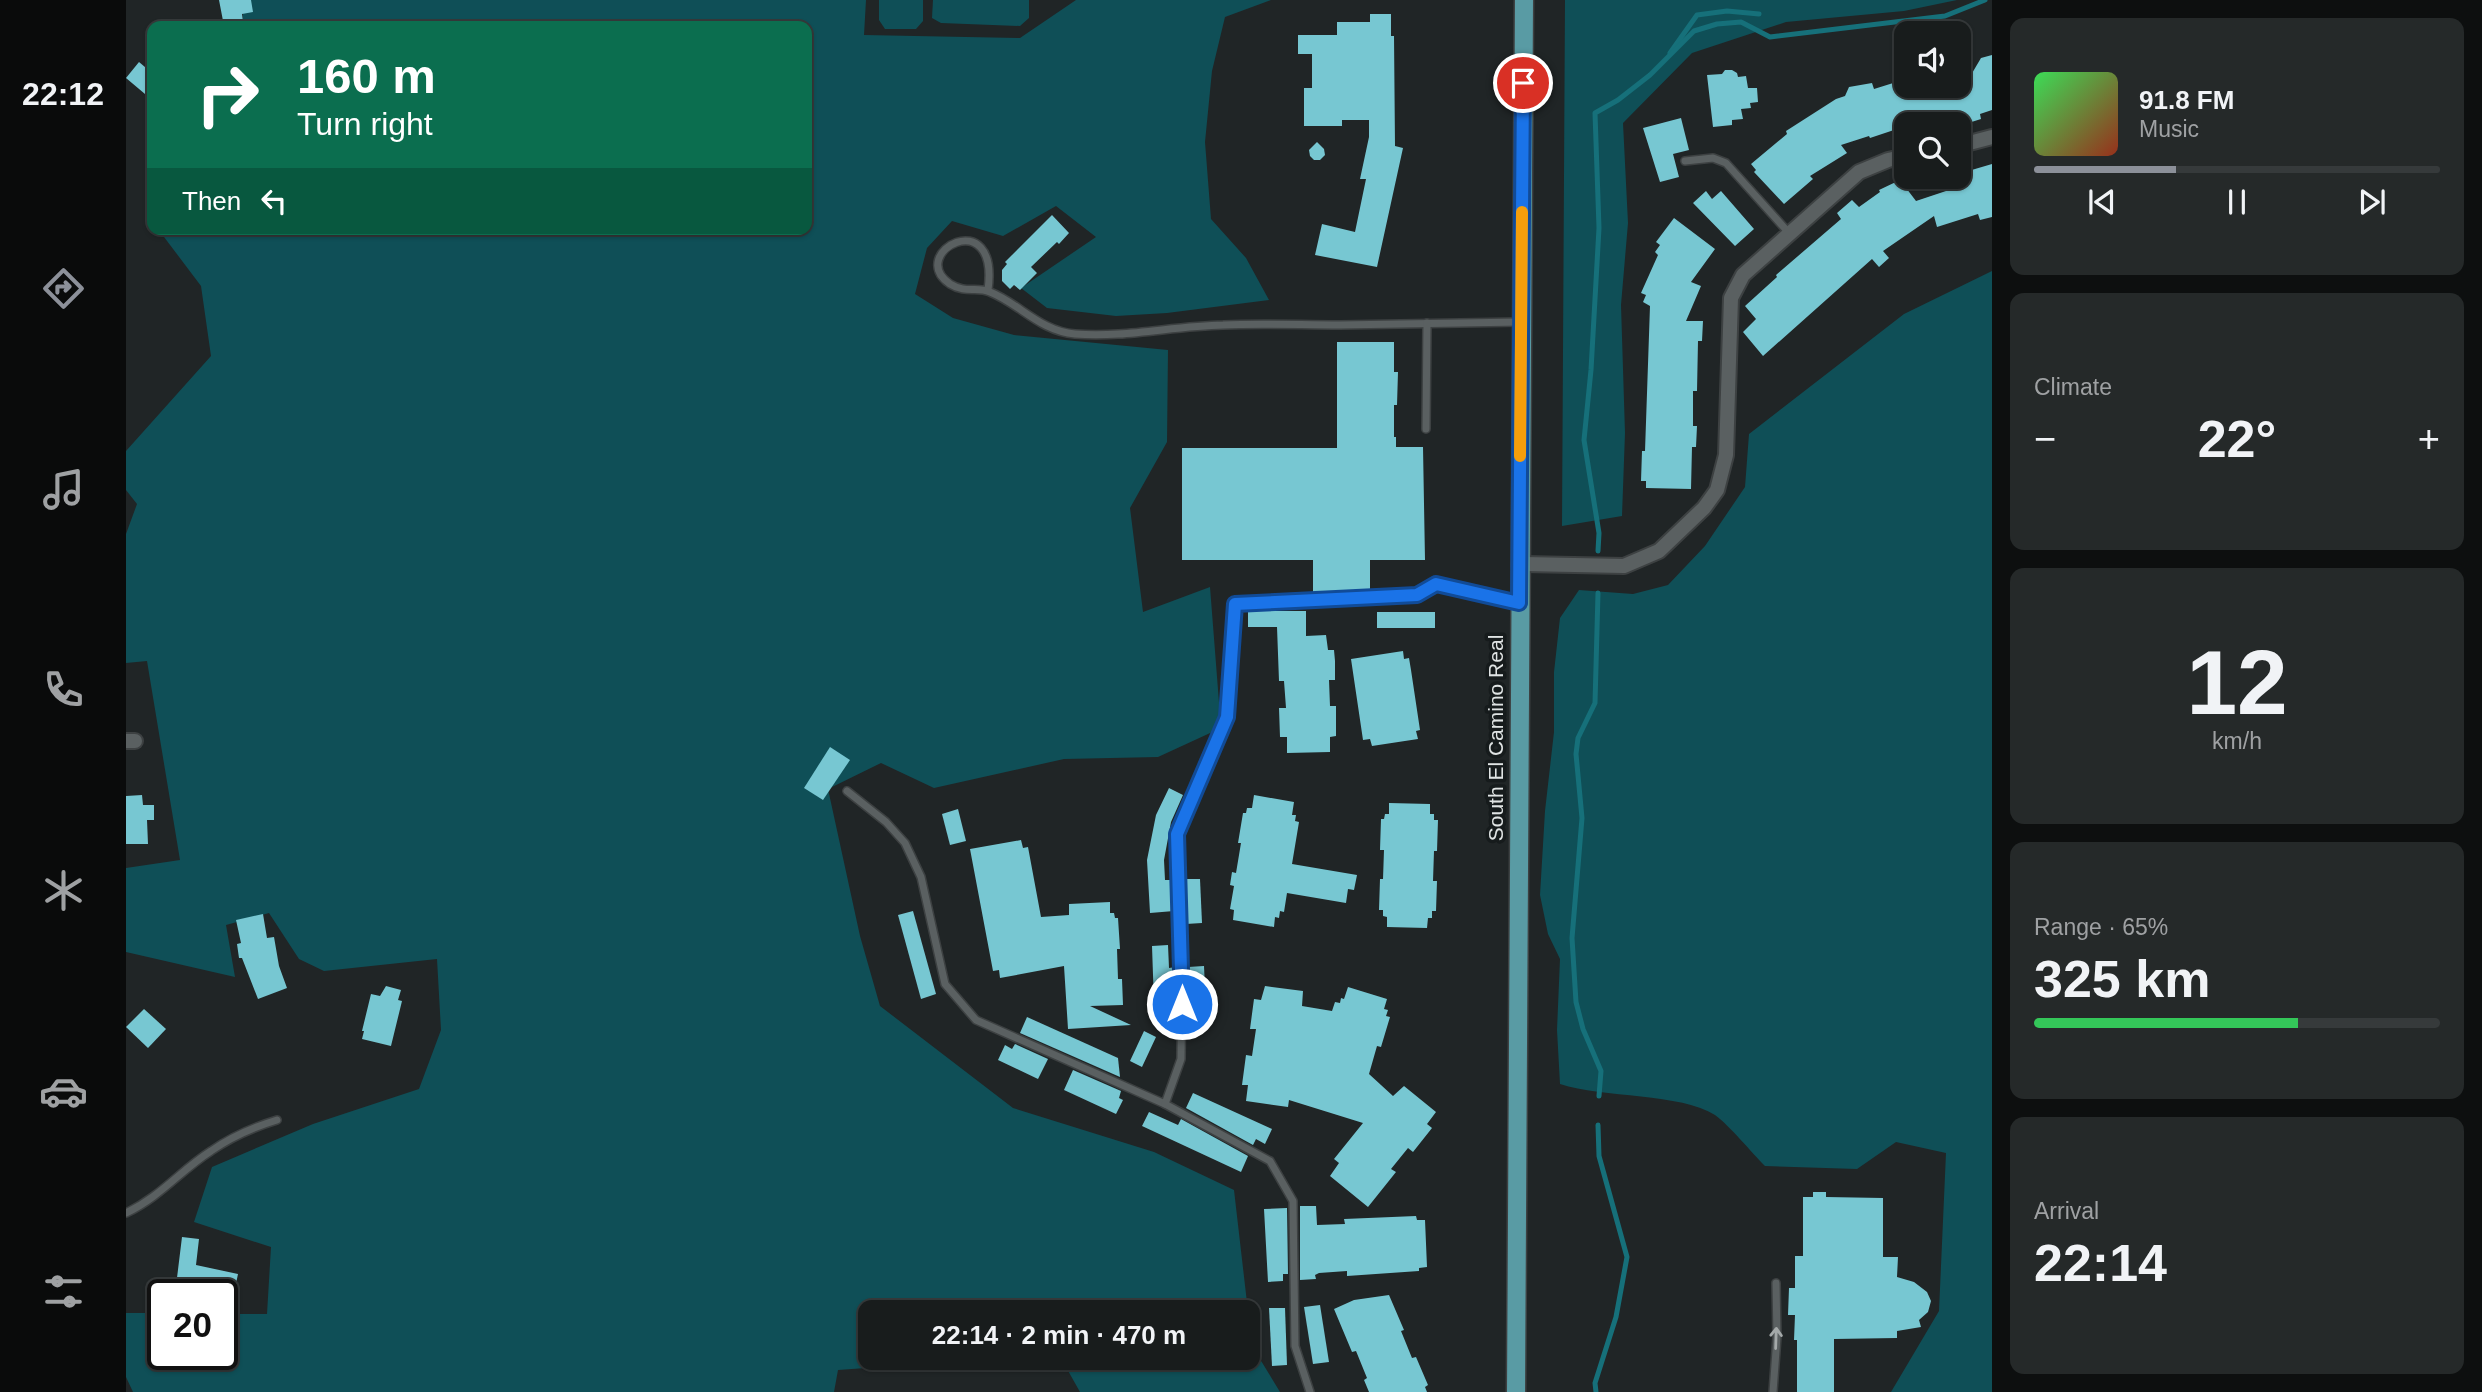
<!DOCTYPE html>
<html lang="en">
<head>
<meta charset="utf-8">
<style>
  :root { --surface:#181c1c; --page:#252929; --text:#f1f3f6; --muted:#9fa1a3; --line:#363a3b; --accent:#8c9099 }
  body { margin:0; font-family:Helvetica,sans-serif; background:var(--page); color:var(--text); height:100vh; display:flex; flex-direction:column; font-size:26px; white-space:nowrap }
  * { box-sizing:border-box; margin:0 }
  p { font-size:23px; color:var(--muted) }
  .icon { flex:none; width:38px; height:38px; fill:none; stroke:currentColor; stroke-width:2; stroke-linecap:round; stroke-linejoin:round }
  .map { position:relative; flex:1; overflow:hidden }
  .side { display:flex; flex-direction:column; gap:18px; padding:18px; background:#0d0f0f; width:490px }
  .side>* { flex:none }
  .hud { position:absolute; left:21px; top:21px; width:665px; height:214px; border-radius:14px; box-shadow:0 2px 5px #0004,0 0 0 2px var(--line); background:#0b6e4f; color:#fff; overflow:hidden }
  .fabs { position:absolute; left:1768px; top:21px; display:grid; gap:14px }
  .fabs a { display:grid; place-items:center; width:77px; height:77px; border-radius:14px; background:var(--surface); box-shadow:0 2px 5px #0004,0 0 0 2px var(--line); font-size:35px }
  .speed { position:absolute; left:21px; top:1279px; display:flex; gap:14px; font-size:35px; font-weight:700; text-align:center }
  .speed>* { display:grid; place-content:center; width:91px; height:91px; border-radius:50%; background:var(--surface); box-shadow:0 2px 5px #0004,0 0 0 2px var(--line); line-height:1 }
  .speed .limit { border:4px solid #111; border-radius:10px; background:#fff; color:#111 }
  .pin { position:absolute; display:grid; place-items:center; width:60px; height:60px; color:#fff; margin:-30px; border:4px solid #fff; border-radius:50%; box-shadow:0 2px 7px #0007 }
  .me { position:absolute; width:77px; margin:-38px; rotate:0deg; stroke-linejoin:round; filter:drop-shadow(0 0 5px #0008) }
  .turn { display:flex; align-items:center; gap:24px; height:147px; padding:0 35px; font-size:32px }
  .turn .icon { width:91px; height:91px; stroke-width:2.5 }
  .turn b { display:block; font-size:49px; line-height:60px }
  .then { display:flex; align-items:center; height:66px; padding:0 35px; background:#0003; gap:14px; font-size:26px }
  .big { font-size:52px; font-weight:800; line-height:1.1 }
  .side .card { flex:1; display:flex; flex-direction:column; justify-content:center; gap:10px; min-width:0; padding:0 24px; border-radius:14px; background:var(--page) }
  .side .dial { align-items:center; gap:0 }
  .dial b { font-size:91px; line-height:1 }
  .song { display:flex; align-items:center; gap:21px }
  .cover { width:84px; height:84px; border-radius:10px; background:linear-gradient(135deg,hsl(130 70% 55%),hsl(10 70% 35%)) }
  .played { height:7px; border-radius:4px; background:linear-gradient(90deg,var(--accent) 35%,var(--line) 35%) }
  .keys { display:flex; justify-content:space-around; direction:ltr }
  .heat { display:flex; justify-content:space-between; align-items:center; font-size:38px; direction:ltr }
  .charge { height:10px; border-radius:5px; background:linear-gradient(90deg,#34c759 65%,var(--line) 0) }
  .trip { position:absolute; left:732px; top:1300px; width:402px; height:70px; border-radius:14px; background:var(--surface); box-shadow:0 2px 5px #0004,0 0 0 2px var(--line); font-weight:800; line-height:70px; text-align:center }
  main { display:flex; flex:1; min-height:0 }
  .menu { display:flex; flex-direction:column; width:126px; justify-content:space-around; align-items:center; background:#0a0b0b; color:var(--muted) }
  .menu .icon { width:49px; height:49px }
  .menu .active { color:var(--accent) }
  .menu b { font-size:32px; color:var(--text) }
  .map>svg:first-child { display:block }
  .green { fill:#0f4f57; fill-rule:evenodd }
  .lines { fill:none; stroke-linecap:round; stroke-linejoin:round }
  .stream { stroke:#16707a; stroke-width:5 }
  .building { fill:#77c7d2 }
  .lane-casing { stroke:#3d4142; stroke-width:10 }
  .street-casing { stroke:#3d4142; stroke-width:18 }
  .primary-casing { stroke:#3d4142; stroke-width:21 }
  .lane { stroke:#5a6061; stroke-width:7 }
  .street { stroke:#5a6061; stroke-width:14 }
  .primary { stroke:#599ba4; stroke-width:18 }
  .oneway { stroke:#a4a9a9 }
  .route-casing { stroke:#114b97; stroke-width:18 }
  .route { stroke:#1a73e8; stroke-width:12 }
  .slow { stroke:#f59e0b; stroke-width:12 }
  .labels { text-anchor:middle; stroke-width:7; stroke-linejoin:round; paint-order:stroke }
  .street-label { font-size:21px; fill:#e0e4e4; stroke:#161b1c }
</style>
</head>
<body>
<main>
<nav class="menu">
<b>22:12</b>
<svg class="icon active" aria-label="directions" viewBox="0 0 24 24"><path d="M12 3l9 9-9 9-9-9zM9 14v-3h6M13 9l2 2-2 2"/></svg>
<svg class="icon" aria-label="music" viewBox="0 0 24 24"><path d="M9 18V5l10-2v13"/><circle cx="6" cy="18" r="3"/><circle cx="16" cy="16" r="3"/></svg>
<svg class="icon" aria-label="phone" viewBox="0 0 24 24"><path d="M5 4h4l2 5-3 2q2 4 5 5l2-3 5 2v4C11 20 4 13 5 4z"/></svg>
<svg class="icon" aria-label="climate" viewBox="0 0 24 24"><path d="M12 3v18M4 7l16 10M4 17L20 7"/></svg>
<svg class="icon" aria-label="car" viewBox="0 0 24 24"><path d="M5 17H2v-5l4-1 3-4h7l3 4 3 1v5h-3M9 17h6M6 11h13"/><circle cx="7" cy="17" r="2"/><circle cx="17" cy="17" r="2"/></svg>
<svg class="icon" aria-label="filters" viewBox="0 0 24 24"><path d="M4 7h16M4 17h16"/><circle cx="9" cy="7" r="2"/><circle cx="15" cy="17" r="2"/></svg>
</nav>
<div class="map">
<svg width="1866" height="1392" viewBox="0 0 1866 1392">
  <rect width="100%" height="100%" fill="#202526"/>
  <g class="green">
    <path d="M 118,0 L 740,0 L 738,35 L 894,38 L 950,0 L 1145,0 L 1099,17 L 1086,71 L 1079,142 L 1085,219 L 1120,258 L 1143,300 L 1041,313 L 990,316 L 921,308 L 895,288 L 970,237 L 930,206 L 877,236 L 826,221 L 801,248 L 789,294 L 827,318 L 888,335 L 1042,350 L 1041,442 L 1004,508 L 1017,612 L 1084,587 L 1095,728 L 1032,757 L 938,759 L 808,788 L 755,763 L 702,789 L 734,936 L 754,1006 L 887,1108 L 1028,1152 L 1108,1190 L 1126,1346 L 1154,1392 L 954,1392 L 936,1360 L 781,1365 L 712,1370 L 708,1392 L 7,1392 L 0,1377 L 0,1313 L 37,1313 L 37,1354 L 96,1354 L 96,1314 L 141,1314 L 145,1247 L 68,1222 L 86,1167 L 187,1124 L 293,1089 L 315,1030 L 311,959 L 198,971 L 173,959 L 143,913 L 100,925 L 109,977 L 0,952 L 0,868 L 54,860 L 21,661 L 0,663 L 0,534 L 11,504 L 0,490 L 0,451 L 85,356 L 75,286 L 32,229 L 681,229 L 681,26 L 116,26 ZM 744,1312 L 1122,1312 L 1122,1358 L 744,1358 Z"/>
    <polygon points="753,0 797,0 797,21 790,29 759,29 753,20"/>
    <polygon points="807,0 903,0 903,18 894,26 815,23 806,18"/>
    <polygon points="1439,0 1831,0 1778,11 1660,22 1566,53 1497,123 1502,223 1495,305 1499,433 1496,516 1436,526"/>
    <path d="M 1866,271 L 1866,1392 L 1765,1392 L 1813,1311 L 1820,1153 L 1770,1142 L 1731,1169 L 1639,1166 C 1625,1152 1604,1126 1589,1115 C 1555,1093 1477,1098 1434,1084 L 1431,1030 L 1434,959 L 1422,934 L 1414,895 L 1419,811 L 1428,732 L 1428,672 L 1434,618 L 1453,590 L 1507,594 L 1542,585 L 1579,546 L 1619,487 L 1623,434 L 1778,314 Z"/>
  </g>
  <g class="lines">
    <g class="stream">
      <polyline points="1544,53 1571,15 1601,11 1633,14"/>
      <polyline points="1472,551 1473,533 1458,440 1465,370 1473,228 1469,113 1492,100 1524,75 1568,31 1591,24 1615,22 1644,37 1819,16 1859,0"/>
      <polyline points="1472,593 1469,703 1452,738 1450,754 1456,818 1446,938 1450,1002 1457,1029 1475,1071 1473,1096"/>
      <polyline points="1470,1392 1469,1383 1490,1317 1501,1257 1473,1156 1472,1125"/>
    </g>
  </g>
  <g class="building">
    <polygon points="93,0 125,0 127,12 116,14 117,22 98,26"/>
    <polygon points="1244,14 1265,14 1265,36 1268,36 1269,146 1277,148 1251,267 1189,255 1196,224 1229,232 1240,179 1234,179 1243,137 1243,120 1216,120 1216,126 1178,126 1178,88 1186,88 1186,54 1172,54 1172,35 1211,35 1211,22 1244,22"/>
    <polygon points="1866,55 1866,110 1854,114 1855,119 1836,125 1833,116 1809,124 1780,124 1780,126 1744,138 1743,136 1715,145 1721,153 1684,176 1687,179 1658,204 1628,172 1630,170 1625,164 1661,134 1660,131 1710,99 1719,96 1723,87 1746,83 1748,89 1780,79 1780,86 1832,86 1832,59 1835,59 1842,80 1855,58"/>
    <polygon points="13,62 26,73 26,86 19,94 0,78"/>
    <polygon points="1599,70 1606,70 1611,73 1612,77 1620,76 1622,88 1631,88 1632,102 1624,103 1625,108 1615,109 1617,119 1606,120 1606,125 1587,127 1581,75 1596,74"/>
    <polygon points="1555,118 1563,150 1547,154 1553,177 1534,182 1517,128"/>
    <polygon points="1191,142 1198,149 1199,155 1194,160 1188,160 1184,156 1183,150"/>
    <polygon points="1866,164 1866,217 1854,220 1852,214 1811,227 1808,216 1757,251 1763,258 1753,267 1746,259 1637,356 1617,332 1630,319 1619,306 1651,277 1650,275 1715,219 1711,213 1726,200 1733,207 1754,192 1753,190 1774,180 1790,201 1820,191 1815,177 1832,177 1832,174"/>
    <polygon points="1580,191 1586,199 1595,191 1628,229 1609,246 1567,203"/>
    <polygon points="926,215 943,233 933,244 931,242 905,267 911,273 894,290 888,285 884,289 876,281 876,270 881,264 879,262"/>
    <polygon points="1548,218 1589,249 1565,282 1575,286 1560,321 1577,321 1576,341 1572,341 1571,391 1567,391 1567,426 1571,426 1570,447 1566,447 1565,489 1520,488 1520,481 1515,481 1516,451 1519,451 1524,306 1517,302 1520,295 1515,293 1532,255 1529,252 1534,245 1530,242"/>
    <polygon points="1211,342 1268,342 1268,372 1272,372 1271,405 1268,405 1268,437 1270,437 1270,447 1297,447 1299,560 1244,560 1244,591 1225,592 1187,592 1187,560 1056,560 1056,448 1211,448"/>
    <polygon points="1122,611 1180,611 1180,636 1200,635 1202,650 1208,650 1209,661 1209,680 1203,680 1204,706 1210,706 1210,736 1204,737 1204,752 1161,753 1161,737 1154,737 1153,708 1160,708 1158,681 1153,681 1151,627 1122,627"/>
    <rect x="1251" y="612" width="58" height="16"/>
    <polygon points="1277,651 1278,659 1283,658 1285,670 1294,730 1290,731 1292,739 1246,746 1244,739 1237,740 1225,659"/>
    <polygon points="704,747 724,760 697,800 678,788"/>
    <polygon points="1043,788 1057,795 1045,822 1038,860 1039,880 1046,880 1048,911 1024,913 1021,860 1030,815"/>
    <polygon points="16,795 17,805 28,805 28,820 21,820 22,844 0,844 0,796"/>
    <polygon points="1128,795 1168,802 1166,815 1170,815 1169,821 1173,822 1166,864 1231,875 1228,890 1222,889 1220,903 1161,893 1158,912 1154,911 1153,918 1149,917 1148,927 1107,920 1108,910 1104,909 1108,886 1104,885 1106,872 1110,873 1115,843 1112,843 1117,813 1120,813 1121,808 1126,808"/>
    <polygon points="1263,803 1304,804 1304,814 1308,814 1308,820 1312,820 1311,851 1308,851 1307,881 1311,881 1310,911 1306,911 1306,918 1302,918 1301,928 1261,927 1261,917 1257,916 1257,910 1253,910 1254,879 1257,879 1258,850 1254,850 1255,819 1258,819 1259,814 1263,814"/>
    <polygon points="832,809 840,841 824,845 816,814"/>
    <polygon points="895,840 897,848 902,847 915,917 943,915 943,904 984,902 984,913 988,913 989,918 992,918 994,949 991,949 992,979 996,979 997,1005 964,1006 1005,1025 942,1029 938,966 874,978 873,970 867,971 844,849"/>
    <polygon points="1059,879 1074,879 1076,923 1060,924"/>
    <polygon points="787,911 810,994 795,999 772,915"/>
    <polygon points="137,914 141,938 148,937 153,966 161,988 132,999 116,958 113,958 111,944 115,943 110,920"/>
    <polygon points="1042,945 1043,968 1050,967 1050,1003 1028,1004 1026,946"/>
    <polygon points="1078,966 1080,1010 1064,1011 1062,967"/>
    <polygon points="260,986 275,990 272,1000 276,1001 265,1046 236,1039 238,1031 236,1031 245,994 254,996"/>
    <polygon points="1139,986 1177,991 1176,1006 1206,1011 1209,1002 1214,1003 1215,998 1218,999 1222,987 1261,999 1258,1009 1262,1010 1260,1016 1264,1017 1255,1047 1251,1046 1243,1074 1267,1096 1278,1086 1310,1112 1301,1124 1306,1128 1287,1152 1282,1148 1265,1169 1270,1172 1242,1207 1204,1176 1213,1163 1208,1159 1237,1123 1163,1100 1162,1107 1120,1101 1122,1085 1116,1085 1120,1055 1126,1056 1130,1029 1124,1029 1128,999 1135,1000"/>
    <polygon points="18,1009 40,1029 22,1048 0,1027"/>
    <polygon points="901,1017 992,1058 994,1077 894,1033"/>
    <polygon points="1018,1031 1030,1037 1016,1067 1004,1061"/>
    <polygon points="889,1044 922,1059 912,1079 872,1060 879,1045 886,1049"/>
    <polygon points="947,1070 995,1091 993,1098 997,1100 990,1114 938,1090"/>
    <polygon points="1067,1093 1146,1129 1139,1144 1130,1139 1127,1145 1060,1108"/>
    <polygon points="1023,1112 1052,1125 1055,1119 1122,1156 1115,1172 1016,1126"/>
    <polygon points="1687,1192 1700,1192 1700,1197 1757,1198 1757,1257 1772,1257 1771,1277 1788,1282 1801,1292 1805,1301 1802,1312 1793,1320 1795,1327 1771,1331 1771,1338 1708,1339 1708,1392 1671,1392 1671,1340 1668,1340 1669,1315 1662,1315 1663,1288 1669,1288 1669,1256 1677,1256 1677,1197 1687,1197"/>
    <polygon points="1174,1206 1190,1206 1191,1225 1219,1224 1218,1219 1290,1216 1291,1220 1299,1220 1301,1267 1293,1268 1293,1271 1221,1276 1221,1271 1193,1273 1189,1275 1190,1279 1174,1280"/>
    <polygon points="1161,1208 1162,1274 1157,1274 1157,1281 1142,1282 1138,1209"/>
    <polygon points="56,1237 73,1239 70,1265 112,1274 107,1298 50,1286"/>
    <polygon points="1263,1295 1278,1330 1275,1331 1286,1358 1290,1357 1302,1385 1299,1387 1301,1392 1243,1392 1238,1380 1241,1378 1230,1351 1226,1352 1208,1309 1228,1300"/>
    <polygon points="1194,1305 1203,1362 1187,1364 1178,1307"/>
    <polygon points="1143,1308 1159,1308 1161,1365 1146,1366"/>
  </g>
  <g class="lines">
    <defs>
      <g id="lane">
        <polyline points="1559,161 1587,158 1600,163 1663,233"/>
        <path d="M 862,290 C 874,202 779,253 824,284 C 840,294 851,286 864,292 C 894,304 914,331 949,334 C 998,338 1047,326 1097,325 C 1136,323 1175,325 1214,325 C 1274,324 1334,323 1394,322"/>
        <polyline points="1300,429 1301,323"/>
        <polyline points="721,791 760,822 779,843 795,877 819,984 850,1020 1039,1104"/>
        <path d="M 0,1213 C 34,1197 55,1170 85,1151 C 105,1137 128,1127 151,1120"/>
        <polyline points="1184,1392 1169,1346 1167,1201 1144,1161 1039,1104 1055,1059 1056,977 1051,834 1101,717 1109,604 1291,595 1310,584 1392,603"/>
        <polyline points="1647,1392 1651,1337 1650,1283"/>
      </g>
      <g id="street">
        <polyline points="1832,146 1866,137"/>
        <polyline points="1393,564 1498,566 1533,551 1578,508 1591,490 1600,455 1605,298 1617,275 1733,172 1762,160 1780,156"/>
        <polyline points="0,741 9,741"/>
      </g>
      <polyline id="primary" points="1390,1392 1398,0"/>
    </defs>
    <use href="#lane" class="lane-casing"/>
    <use href="#street" class="street-casing"/>
    <use href="#primary" class="primary-casing"/>
    <use href="#lane" class="lane"/>
    <use href="#street" class="street"/>
    <use href="#primary" class="primary"/>
  </g>
  <defs><path id="oneway-shaft" d="M-6 0H5M1.5-3L5.5 0L1.5 3" fill="none" stroke-width="1.6" stroke-linecap="round" stroke-linejoin="round" transform="scale(1.75)"/></defs>
  <use class="oneway" href="#oneway-shaft" transform="translate(1650 1338) rotate(-88)"/>
  <g class="lines">
    <defs>
      <polyline id="route" points="1056,1004 1051,834 1101,717 1109,604 1291,595 1310,584 1393,603 1397,83"/>
    </defs>
    <use href="#route" class="route-casing"/>
    <use href="#route" class="route"/>
    <polyline class="slow" points="1394,456 1396,212"/>
  </g>
  <g class="labels">
    <g class="street-label">
      <text transform="translate(1370 738) rotate(-90)" y="7">South El Camino Real</text>
    </g>
  </g>
</svg>
<div class="fabs">
<a><svg class="icon" aria-label="sound" viewBox="0 0 24 24"><path d="M4 9h4l5-4v14l-5-4H4zM17 9q2 3 0 6"/></svg></a>
<a><svg class="icon" aria-label="search" viewBox="0 0 24 24"><circle cx="10" cy="10" r="6"/><path d="M15 15l6 6"/></svg></a>
</div>
<div class="speed"><div class="limit">20</div></div>
<div class="pin" style="left:1397px;top:83px;background:#d93025"><svg class="icon" aria-label="arrive" viewBox="0 0 24 24"><path d="M6 21V4h12l-3 4 3 4H6"/></svg></div>
<svg class="me" style="left:1056px;top:1004px" viewBox="-20 -20 40 40"><circle r="17" fill="#1a73e8" stroke="#fff" stroke-width="3"/><path d="M0-11L8 9 0 5-8 9z" fill="#fff"/></svg>
<div class="trip">22:14 · 2 min · 470 m</div>
<div class="hud">
<div class="turn"><svg class="icon" aria-label="right" viewBox="0 0 24 24"><path d="M7 20v-9h11M14 6l5 5-5 5"/></svg><div><b>160 m</b>Turn right</div></div>
<div class="then">Then<svg class="icon" aria-label="left" viewBox="0 0 24 24"><path d="M17 20v-9H6M10 6l-5 5 5 5"/></svg></div>
</div>
</div>
<section class="side">
<div class="card">
<div class="song"><i class="cover"></i><div><b>91.8 FM</b><p>Music</p></div></div>
<div class="played"></div>
<div class="keys"><svg class="icon" aria-label="previous" viewBox="0 0 24 24"><path d="M18 5L8 12l10 7zM5 5v14"/></svg><svg class="icon" aria-label="pause" viewBox="0 0 24 24"><path d="M8 5v14M16 5v14"/></svg><svg class="icon" aria-label="next" viewBox="0 0 24 24"><path d="M6 5l10 7-10 7zM19 5v14"/></svg></div>
</div>
<div class="card"><p>Climate</p>
<div class="heat"><a>−</a><b class="big">22°</b><a>+</a></div>
</div>
<div class="card dial"><b>12</b><p>km/h</p></div>
<div class="card"><p>Range · 65%</p><b class="big">325 km</b><div class="charge"></div></div>
<div class="card"><p>Arrival</p><b class="big">22:14</b></div>
</section>
</main>
</body>
</html>
